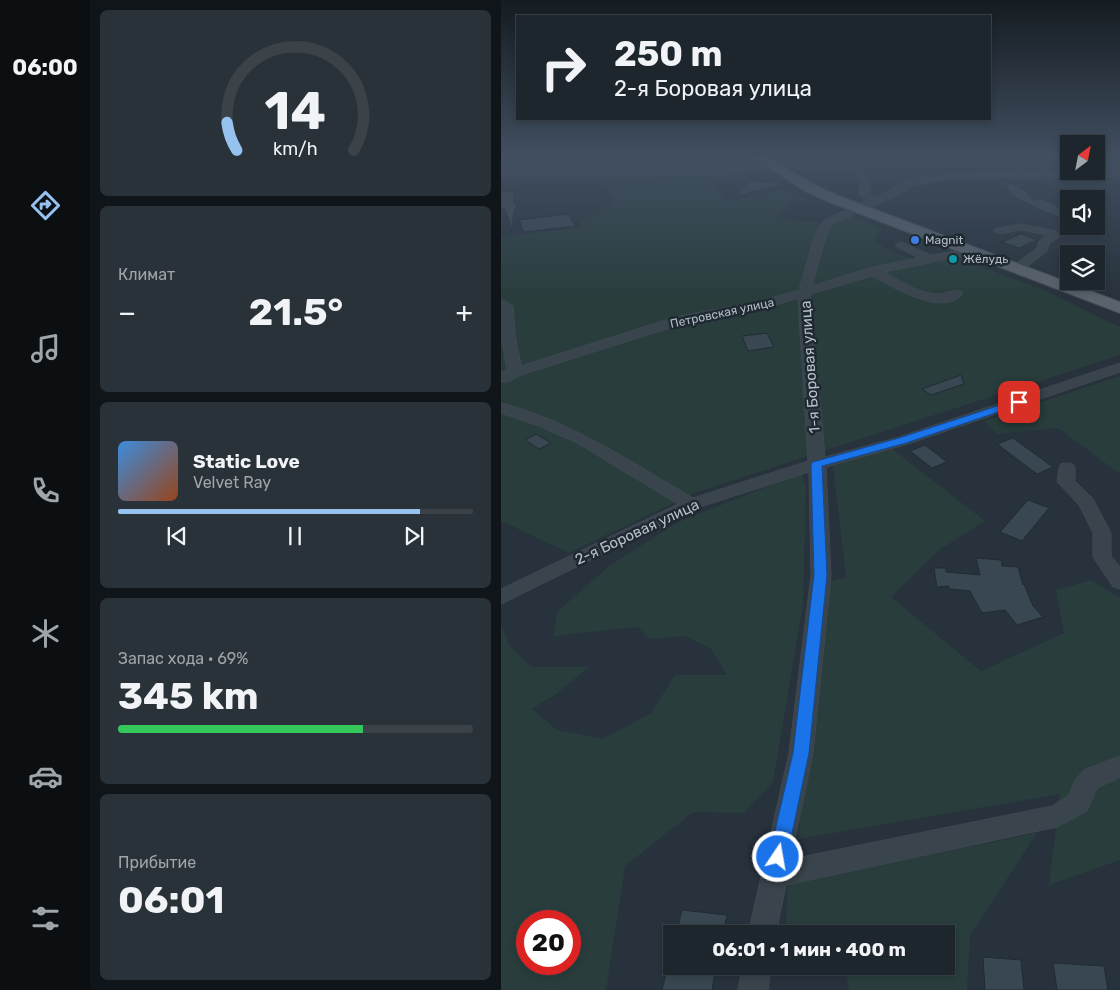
<!DOCTYPE html>
<html lang="ru">
<head>
<meta charset="utf-8">
<style>
  :root { --surface:#1d262d; --page:#2a3239; --text:#f1f3f6; --muted:#a0a5aa; --line:#3b4349; --accent:#95c2ee }
  body { margin:0; font-family:Rubik,sans-serif; background:var(--page); color:var(--text); height:100vh; display:flex; flex-direction:column; font-size:19px; white-space:nowrap }
  * { box-sizing:border-box; margin:0 }
  p { font-size:16px; color:var(--muted) }
  .icon { flex:none; width:28px; height:28px; fill:none; stroke:currentColor; stroke-width:2; stroke-linecap:round; stroke-linejoin:round }
  .map { position:relative; flex:1; overflow:hidden }
  .drawer { display:flex; flex-direction:column; gap:10px; padding:10px; background:#101519; width:411px }
  .drawer>* { flex:none }
  .hud { position:absolute; left:15px; top:15px; width:475px; height:105px; border-radius:0px; box-shadow:0 2px 8px #0003,0 0 0 1px var(--line); background:#1d262d; color:var(--text); overflow:hidden }
  .needle { width:32px; rotate:32deg }
  .buttons { position:absolute; left:559px; top:135px; display:grid; gap:10px }
  .buttons a { display:grid; place-items:center; width:45px; height:45px; border-radius:0px; background:var(--surface); box-shadow:0 2px 8px #0003,0 0 0 1px var(--line); font-size:25px }
  .speed { position:absolute; left:15px; top:910px; display:flex; gap:10px; font-size:25px; font-weight:700; text-align:center }
  .speed>* { display:grid; place-content:center; width:65px; height:65px; border-radius:50%; background:var(--surface); box-shadow:0 2px 8px #0003,0 0 0 1px var(--line); line-height:1 }
  .speed .limit { border:8px solid #d22; background:#fff; color:#111 }
  .pin { position:absolute; display:grid; place-items:center; width:42px; height:42px; color:#fff; margin:-21px; border-radius:10px; box-shadow:0 2px 8px #0006 }
  .me { position:absolute; width:55px; margin:-28px; rotate:12deg; stroke-linejoin:round; filter:drop-shadow(0 0 4px #0008) }
  .turn { display:flex; align-items:center; gap:18px; height:105px; padding:0 15px; font-size:22px }
  .turn .icon { width:65px; height:65px; stroke-width:2.5 }
  .turn b { display:block; font-size:35px; line-height:42px }
  .big { font-size:38px; font-weight:700; line-height:1.1 }
  .drawer .card { flex:1; display:flex; flex-direction:column; justify-content:center; gap:8px; min-width:0; padding:0 18px; border-radius:8px; background:var(--page) }
  .drawer .dial { align-items:center; gap:0 }
  .dial svg { height:130px; overflow:visible; fill:none; stroke:var(--line); stroke-width:7; stroke-linecap:round; text-anchor:middle }
  .dial text { fill:var(--text); stroke:none }
  .song { display:flex; align-items:center; gap:15px }
  .cover { width:60px; height:60px; border-radius:8px; background:linear-gradient(135deg,hsl(210 70% 55%),hsl(20 70% 35%)) }
  .played { height:5px; border-radius:2px; background:linear-gradient(90deg,var(--accent) 85%,var(--line) 85%) }
  .keys { display:flex; justify-content:space-around; direction:ltr }
  .heat { display:flex; justify-content:space-between; align-items:center; font-size:28px; direction:ltr }
  .charge { height:8px; border-radius:4px; background:linear-gradient(90deg,#34c759 69%,var(--line) 0) }
  .trip { position:absolute; left:162px; top:925px; width:292px; height:50px; border-radius:0px; background:var(--surface); box-shadow:0 2px 8px #0003,0 0 0 1px var(--line); font-weight:700; line-height:50px; text-align:center }
  main { display:flex; flex:1; min-height:0 }
  .menu { display:flex; flex-direction:column; width:90px; justify-content:space-around; align-items:center; background:#0c0f12; color:var(--muted) }
  .menu .icon { width:35px; height:35px }
  .menu .selected { color:var(--accent) }
  .menu b { font-size:22px; color:var(--text) }
  .map>svg:first-child { display:block }
  .green { fill:#293d3d; fill-rule:evenodd }
  .building { fill:#394752; stroke:#212b33 }
  .lines { fill:none; stroke-linecap:round; stroke-linejoin:round }
  .minor-casing { stroke:#434d55; stroke-width:1 }
  .major-casing { stroke:#434d55; stroke-width:2 }
  .minor { fill:#3a444c; fill-rule:evenodd }
  .major { fill:#59636c; fill-rule:evenodd }
  .route { fill:#1a73e8; stroke:#114b97 }
  .shop-dot { fill:#3f7fe0; stroke:#1f2931; stroke-width:2 }
  .culture-dot { fill:#0f9aa8; stroke:#1f2931; stroke-width:2 }
  .labels { text-anchor:middle; stroke-width:5; stroke-linejoin:round; paint-order:stroke }
  .far-poi-label { font-size:12px; fill:#b6bfc7; stroke:#1f2931; text-anchor:start }
  .far-street-label { font-size:12px; fill:#b6bfc7; stroke:#1f2931 }
  .street-label { font-size:15px; fill:#b6bfc7; stroke:#1f2931 }
</style>
</head>
<body>
<main>
<nav class="menu">
<b>06:00</b>
<svg class="icon selected" aria-label="directions" viewBox="0 0 24 24"><path d="M12 3l9 9-9 9-9-9zM9 14v-3h6M13 9l2 2-2 2"/></svg>
<svg class="icon" aria-label="music" viewBox="0 0 24 24"><path d="M9 18V5l10-2v13"/><circle cx="6" cy="18" r="3"/><circle cx="16" cy="16" r="3"/></svg>
<svg class="icon" aria-label="phone" viewBox="0 0 24 24"><path d="M5 4h4l2 5-3 2q2 4 5 5l2-3 5 2v4C11 20 4 13 5 4z"/></svg>
<svg class="icon" aria-label="climate" viewBox="0 0 24 24"><path d="M12 3v18M4 7l16 10M4 17L20 7"/></svg>
<svg class="icon" aria-label="car" viewBox="0 0 24 24"><path d="M5 17H2v-5l4-1 3-4h7l3 4 3 1v5h-3M9 17h6M6 11h13"/><circle cx="7" cy="17" r="2"/><circle cx="17" cy="17" r="2"/></svg>
<svg class="icon" aria-label="filters" viewBox="0 0 24 24"><path d="M4 7h16M4 17h16"/><circle cx="9" cy="7" r="2"/><circle cx="15" cy="17" r="2"/></svg>
</nav>
<section class="drawer">
<div class="card dial"><svg viewBox="0 0 100 80">
<path d="M14 69A42 42 0 1 1 86 69"/>
<path d="M14 69A42 42 0 0 1 8 52" stroke="#95c2ee"/>
<text x="50" y="56" font-size="32" font-weight="700">14</text>
<text x="50" y="72" font-size="11">km/h</text>
</svg></div>
<div class="card"><p>Климат</p>
<div class="heat"><a>−</a><b class="big">21.5°</b><a>+</a></div>
</div>
<div class="card">
<div class="song"><i class="cover"></i><div><b>Static Love</b><p>Velvet Ray</p></div></div>
<div class="played"></div>
<div class="keys"><svg class="icon" aria-label="previous" viewBox="0 0 24 24"><path d="M18 5L8 12l10 7zM5 5v14"/></svg><svg class="icon" aria-label="pause" viewBox="0 0 24 24"><path d="M8 5v14M16 5v14"/></svg><svg class="icon" aria-label="next" viewBox="0 0 24 24"><path d="M6 5l10 7-10 7zM19 5v14"/></svg></div>
</div>
<div class="card"><p>Запас хода · 69%</p><b class="big">345 km</b><div class="charge"></div></div>
<div class="card"><p>Прибытие</p><b class="big">06:01</b></div>
</section>
<div class="map">
<svg width="619" height="990" viewBox="0 0 619 990">
  <rect width="100%" height="100%" fill="#27323c"/>
  <g class="green">
    <polygon points="0,158 13,158 14,172 109,171 142,158 237,158 247,166 222,170 212,183 225,202 279,189 310,200 290,203 279,213 281,219 333,224 348,214 381,229 373,241 399,255 432,263 454,257 545,291 619,327 619,355 196,492 68,553 0,521 0,237 80,227 81,220 114,203 102,175 0,177"/>
    <polygon points="619,376 619,474 557,428 497,434 483,421"/>
    <polygon points="390,448 484,521 438,550 390,597 480,671 563,633 555,590 590,580 619,598 619,860 548,885 559,794 297,839 328,581 345,577 332,466"/>
    <path d="M 301,473 L 305,488 L 302,604 L 272,782 L 243,813 L 192,812 L 124,866 L 105,990 L 0,990 L 0,623 L 8,645 L 30,667 L 88,667 L 55,694 L 31,709 L 56,730 L 102,739 L 150,713 L 174,675 L 226,675 L 209,648 L 184,636 L 149,639 L 137,627 L 52,636 L 57,611 L 108,566 L 177,522 ZM 26,921 L 69,921 L 69,964 L 26,964 Z"/>
    <polygon points="536,833 469,935 466,990 348,990 345,972 338,966 446,966 446,934 295,934 285,926 287,884"/>
  </g>
  <g class="building">
    <polygon points="502,180 525,191 532,200 540,198 568,212 568,221 539,210 512,196"/>
    <polygon points="248,181 280,183 280,185 235,196"/>
    <polygon points="13,191 13,204 17,204 13,211 11,230 4,209 0,209 0,192"/>
    <polygon points="67,214 75,226 23,232 18,220"/>
    <polygon points="520,234 536,240 518,248 501,242"/>
    <polygon points="266,333 273,347 247,351 241,336"/>
    <polygon points="460,375 463,384 430,395 421,389"/>
    <polygon points="35,434 50,443 38,449 24,440"/>
    <polygon points="512,438 552,467 536,474 496,444"/>
    <polygon points="424,445 446,462 431,468 409,451"/>
    <polygon points="527,500 548,508 521,541 499,532"/>
    <polygon points="475,558 500,560 501,566 517,567 522,585 523,584 532,606 542,617 516,625 504,610 481,613 469,591 449,589 447,586 436,587 433,568 445,568 445,572 479,575"/>
    <polygon points="181,910 226,915 222,934 175,934"/>
    <polygon points="482,957 520,960 523,990 484,990"/>
    <polygon points="552,963 603,966 607,990 556,990"/>
    <polygon points="167,966 215,966 211,990 161,990"/>
  </g>
  <g class="lines">
    <defs>
      <g id="minor">
        <polygon points="270,162 275,165 273,167 229,175 0,177 0,171 229,169"/>
        <path d="M 326,163 C 343,163 359,165 370,179 L 368,194 L 375,197 L 406,181 L 423,176 L 447,173 L 619,171 L 619,177 L 447,179 L 414,185 L 393,197 L 331,224 L 326,234 L 311,286 L 368,268 L 417,258 L 396,247 L 394,245 L 400,242 L 430,255 L 473,248 L 479,251 L 473,254 L 383,272 C 399,280 415,292 434,294 C 443,295 451,289 460,291 L 462,294 C 442,318 392,287 371,276 L 309,294 L 324,457 L 395,438 L 619,363 L 619,372 L 407,444 L 325,467 L 330,575 L 312,753 L 290,859 L 551,806 L 567,796 L 575,779 L 583,770 L 619,756 L 619,777 L 596,788 L 586,811 L 556,827 L 285,885 L 275,934 L 247,934 L 288,753 L 310,575 L 308,472 L 196,508 L 0,604 L 0,589 L 177,504 L 76,443 L 38,426 L 0,413 L 0,403 C 70,421 130,462 192,498 L 307,461 L 297,298 L 258,310 L 181,324 L 20,375 L 5,383 L 0,382 L 0,372 L 6,370 L 0,335 L 0,299 L 12,306 L 14,335 L 20,366 L 174,317 L 256,302 L 298,290 L 314,234 L 323,220 L 366,200 L 358,195 L 360,179 C 341,157 308,179 296,169 L 301,166 Z"/>
        <polygon points="520,224 556,231 558,237 548,244 546,251 521,271 513,271 511,268 513,265 536,248 538,241 546,235 520,230 498,234 492,231 494,229"/>
        <polygon points="566,463 572,464 574,468 574,481 592,499 610,533 610,556 619,567 619,589 612,587 592,557 592,533 578,505 556,482 558,468 560,464"/>
        <polygon points="242,966 270,966 267,990 237,990"/>
      </g>
      <polygon id="major" points="254,158 269,158 312,184 338,196 619,302 619,313 328,202 302,190"/>
    </defs>
    <use href="#minor" class="minor-casing"/>
    <use href="#major" class="major-casing"/>
    <use href="#minor" class="minor"/>
    <use href="#major" class="major"/>
  </g>
  <linearGradient id="sky" x2="0" y2="1"><stop stop-color="#151c21"/><stop offset="0.53" stop-color="#414f61"/><stop offset="1" stop-color="#414f61" stop-opacity="0"/></linearGradient>
  <rect width="619" height="297" fill="url(#sky)"/>
  <polygon class="route" points="518,399 523,402 521,404 405,443 321,466 326,575 308,753 286,857 283,863 277,865 271,863 268,857 292,753 313,575 310,464 312,462 398,438"/>
  <circle class="shop-dot" cx="414" cy="240" r="5"/>
  <circle class="culture-dot" cx="452" cy="259" r="5"/>
  <g class="labels">
    <g class="far-poi-label">
      <text x="424" y="244">Magnit</text>
      <text x="462" y="263">Жёлудь</text>
    </g>
    <g class="far-street-label">
      <text transform="translate(221 313) rotate(-12)" y="4">Петровская улица</text>
    </g>
    <g class="street-label">
      <text transform="translate(309 367) rotate(-94)" y="5">1-я Боровая улица</text>
      <text transform="translate(136 532) rotate(-25)" y="5">2-я Боровая улица</text>
    </g>
  </g>
</svg>
<div class="buttons">
<a><svg class="needle" viewBox="-14 -14 28 28"><path d="M0-13l5 13h-10z" fill="#e53935"/><path d="M0 13l5-13h-10z" fill="#a0a5aa"/></svg></a>
<a><svg class="icon" aria-label="sound" viewBox="0 0 24 24"><path d="M4 9h4l5-4v14l-5-4H4zM17 9q2 3 0 6"/></svg></a>
<a><svg class="icon" aria-label="layers" viewBox="0 0 24 24"><path d="M12 4l9 5-9 5-9-5zM3 14l9 5 9-5"/></svg></a>
</div>
<div class="speed"><div class="limit">20</div></div>
<div class="pin" style="left:518px;top:402px;background:#d93025"><svg class="icon" aria-label="arrive" viewBox="0 0 24 24"><path d="M6 21V4h12l-3 4 3 4H6"/></svg></div>
<svg class="me" style="left:277px;top:857px" viewBox="-20 -20 40 40"><circle r="17" fill="#1a73e8" stroke="#fff" stroke-width="3"/><path d="M0-11L8 9 0 5-8 9z" fill="#fff"/></svg>
<div class="trip">06:01 · 1 мин · 400 m</div>
<div class="hud">
<div class="turn"><svg class="icon" aria-label="right" viewBox="0 0 24 24"><path d="M7 20v-9h11M14 6l5 5-5 5"/></svg><div><b>250 m</b>2-я Боровая улица</div></div>
</div>
</div>
</main>
</body>
</html>
